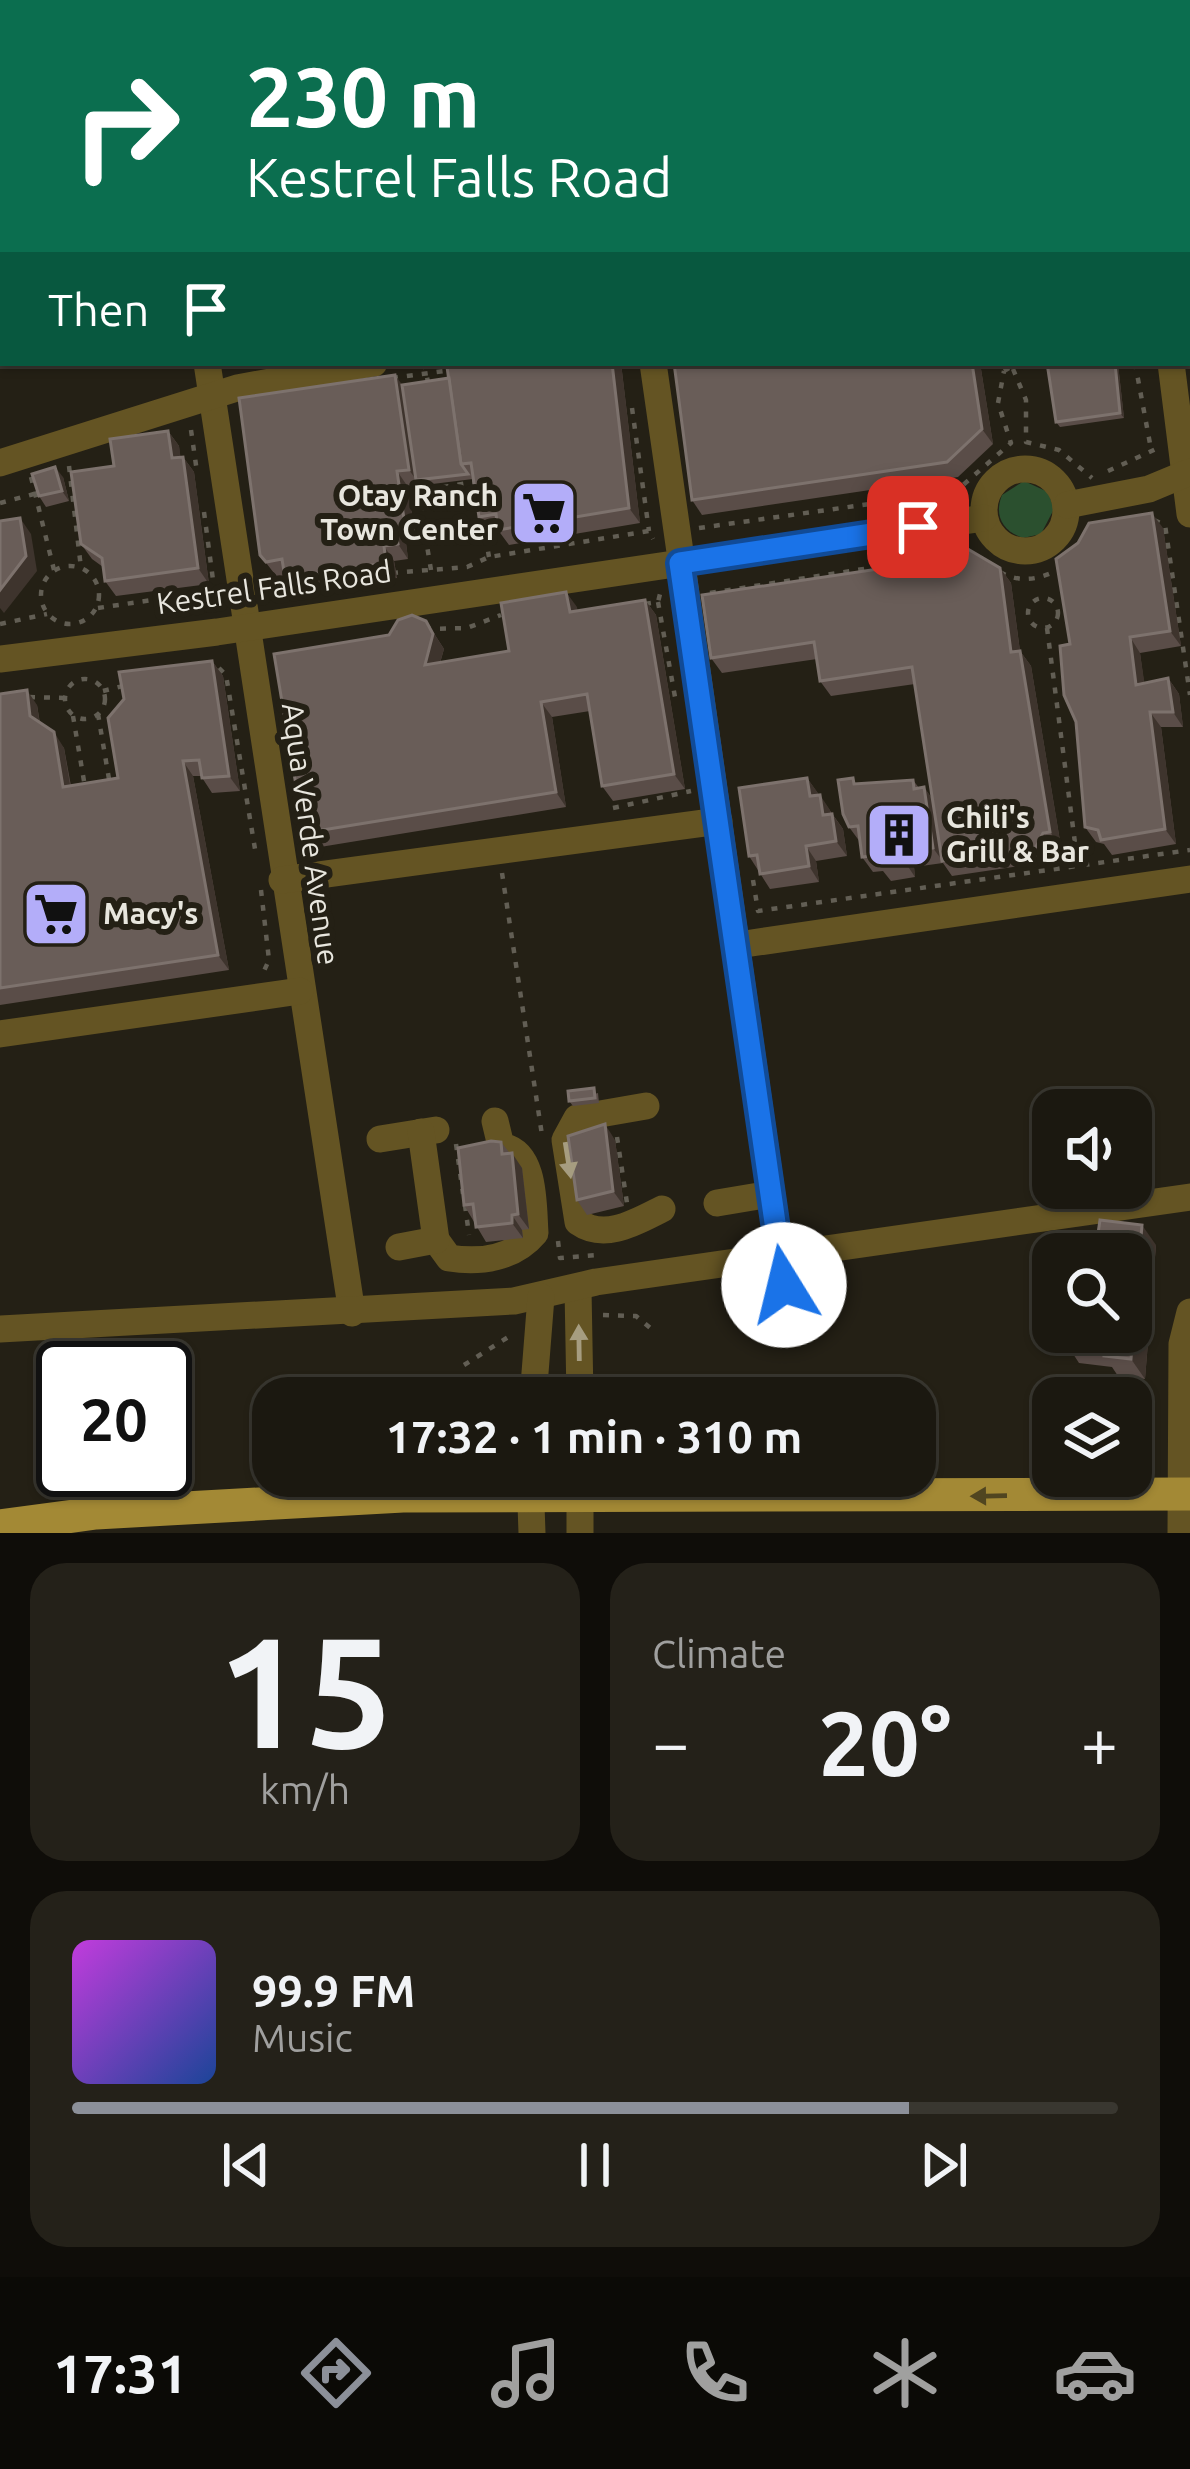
<!DOCTYPE html>
<html lang="en">
<head>
<meta charset="utf-8">
<style>
  :root { --surface:#1b1810; --page:#242119; --text:#f1f3f6; --muted:#a0a09f; --line:#393730; --accent:#8c9099 }
  body { margin:0; font-family:Ubuntu,sans-serif; background:var(--page); color:var(--text); height:100vh; display:flex; flex-direction:column; font-size:45px; white-space:nowrap }
  * { box-sizing:border-box; margin:0 }
  p { font-size:39px; color:var(--muted) }
  .icon { flex:none; width:66px; height:66px; fill:none; stroke:currentColor; stroke-width:2; stroke-linecap:round; stroke-linejoin:round }
  .map { position:relative; height:1533px; overflow:hidden }
  .side { display:flex; flex-direction:column; gap:30px; padding:30px; background:#0f0d09; flex:1 }
  .side>* { flex:none }
  .hud { position:absolute; left:0px; top:0px; width:1191px; height:366px; box-shadow:0 3px 9px #0004,0 0 0 3px var(--line); background:#0b6e4f; color:#fff; overflow:hidden }
  .buttons { position:absolute; left:1032px; top:1089px; display:grid; gap:24px }
  .buttons a { display:grid; place-items:center; width:120px; height:120px; border-radius:24px; background:var(--surface); box-shadow:0 3px 9px #0004,0 0 0 3px var(--line); font-size:60px }
  .speed { position:absolute; left:36px; top:1341px; display:flex; gap:24px; font-size:60px; font-weight:700; text-align:center }
  .speed>* { display:grid; place-content:center; width:156px; height:156px; border-radius:50%; background:var(--surface); box-shadow:0 3px 9px #0004,0 0 0 3px var(--line); line-height:1 }
  .speed .limit { border:6px solid #111; border-radius:18px; background:#fff; color:#111 }
  .pin { position:absolute; display:grid; place-items:center; width:102px; height:102px; color:#fff; margin:-51px; border-radius:24px; box-shadow:0 6px 18px #0006 }
  .me { position:absolute; width:132px; margin:-66px; rotate:351deg; stroke-linejoin:round; filter:drop-shadow(0 0 9px #0008) }
  .turn { display:flex; align-items:center; gap:42px; height:252px; padding:0 48px; font-size:54px }
  .turn .icon { width:156px; height:156px; stroke-width:2.5 }
  .turn b { display:block; font-size:84px; line-height:102px }
  .then { display:flex; align-items:center; height:114px; padding:0 48px; background:#0003; gap:24px; font-size:45px }
  .big { font-size:90px; font-weight:700; line-height:1.1 }
  .side .card { flex:1; display:flex; flex-direction:column; justify-content:center; gap:18px; min-width:0; padding:0 42px; border-radius:36px; background:var(--page) }
  .side .dial { align-items:center; gap:0 }
  .dial b { font-size:156px; line-height:1 }
  .song { display:flex; align-items:center; gap:36px }
  .cover { width:144px; height:144px; border-radius:18px; background:linear-gradient(135deg,hsl(290 70% 55%),hsl(220 70% 35%)) }
  .played { height:12px; border-radius:6px; background:linear-gradient(90deg,var(--accent) 80%,var(--line) 80%) }
  .keys { display:flex; justify-content:space-around; direction:ltr }
  .heat { display:flex; justify-content:space-between; align-items:center; font-size:66px; direction:ltr }
  .side .tiles { flex:1; display:grid; gap:30px; grid-template-columns:1fr 1fr }
  .card:last-child { grid-column:span 2 }
  .trip { position:absolute; left:252px; top:1377px; width:684px; height:120px; border-radius:36px; background:var(--surface); box-shadow:0 3px 9px #0004,0 0 0 3px var(--line); font-weight:700; line-height:120px; text-align:center }
  .dock { display:flex; height:192px; justify-content:space-around; align-items:center; background:#0b0a06; color:var(--muted) }
  .dock .icon { width:84px; height:84px }
  .dock .current { color:var(--accent) }
  .dock b { font-size:54px; color:var(--text) }
  .map>svg:first-child { display:block }
  .green { fill:#2b502f }
  .lines { fill:none; stroke-linecap:round; stroke-linejoin:round }
  .path { stroke:#625e54; stroke-width:4.5; stroke-dasharray:6 9; stroke-linecap:butt }
  .minor { stroke:#645423; stroke-width:27 }
  .major { stroke:#a38935; stroke-width:33 }
  .wall { fill:#5a4d48 }
  .shaded-wall { fill:#3e342d }
  .building { fill:#695d58; stroke:#7d726d; stroke-width:3 }
  .oneway { fill:#a69d80 }
  .oneway2 { fill:#504520 }
  .route-casing { stroke:#114b97; stroke-width:30 }
  .route { stroke:#1a73e8; stroke-width:21 }
  .labels { text-anchor:middle; stroke-width:12; stroke-linejoin:round; paint-order:stroke }
  .poi-label { font-size:30px; font-weight:bold; fill:#e8e6de; stroke:#242015; text-anchor:start }
  .street-label { font-size:30px; fill:#e8e6de; stroke:#242015 }
</style>
</head>
<body>
<div class="map">
<svg width="1190" height="1533" viewBox="0 0 1190 1533">
  <rect width="100%" height="100%" fill="#242015"/>
  <path class="green" d="M 1024,481 L 1048,492 L 1054,509 L 1041,534 L 1023,538 C 1002,531 994,515 1002,495 Z"/>
  <g class="lines">
    <g class="path">
      <polyline points="375,0 376,3"/>
      <polyline points="801,0 801,3"/>
      <polyline points="958,0 959,3"/>
      <polyline points="1078,0 1078,3"/>
      <polyline points="927,3 928,0"/>
      <polyline points="1188,309 1190,308"/>
      <polyline points="1188,318 1190,333"/>
      <polyline points="424,363 429,387"/>
      <polyline points="991,363 1004,371 1018,363"/>
      <polyline points="1135,363 1151,449"/>
      <polyline points="1013,369 1026,400 1026,442 1059,450 1092,478"/>
      <polyline points="392,378 452,370"/>
      <polyline points="632,408 649,531"/>
      <polyline points="191,430 197,472"/>
      <polyline points="69,466 81,568"/>
      <polyline points="1108,471 1158,448"/>
      <polyline points="31,477 54,570"/>
      <polyline points="0,503 34,494"/>
      <polyline points="204,512 215,595"/>
      <polyline points="1154,520 1165,525 1190,695"/>
      <polyline points="483,522 489,557"/>
      <polyline points="699,528 955,492 1011,443 998,403 1004,371"/>
      <circle cx="70" cy="595" r="29"/>
      <polyline points="431,570 418,491 475,482"/>
      <path d="M 1000,572 C 1021,584 1041,579 1062,568"/>
      <polyline points="392,573 467,567 489,557 649,531 653,539"/>
      <polyline points="267,592 298,587"/>
      <polyline points="710,593 889,565"/>
      <circle cx="1043" cy="613" r="15"/>
      <polyline points="658,602 675,697"/>
      <polyline points="645,604 658,602 661,590"/>
      <polyline points="98,608 200,593 216,598"/>
      <polyline points="0,624 47,614"/>
      <polyline points="1047,628 1078,866"/>
      <polyline points="425,629 467,628 501,615"/>
      <polyline points="219,668 226,675 256,855"/>
      <circle cx="85" cy="699" r="20"/>
      <polyline points="103,691 127,685"/>
      <polyline points="29,697 65,698"/>
      <polyline points="98,714 110,785"/>
      <polyline points="73,716 85,787"/>
      <polyline points="613,808 691,791"/>
      <polyline points="502,873 542,1135"/>
      <polyline points="753,880 758,911 1190,850"/>
      <polyline points="261,890 269,960 263,973"/>
      <polyline points="617,1137 627,1203"/>
      <polyline points="456,1144 463,1194"/>
      <polyline points="465,1205 469,1235"/>
      <polyline points="558,1241 560,1258 598,1255"/>
      <polyline points="603,1315 636,1316 655,1332"/>
      <polyline points="464,1365 513,1334"/>
    </g>
    <g class="minor">
      <polyline points="151,0 152,3"/>
      <polyline points="1113,0 1114,3"/>
      <polyline points="595,3 614,0"/>
      <polyline points="207,363 352,1313"/>
      <polyline points="653,363 789,1314"/>
      <polyline points="1171,363 1190,514"/>
      <polyline points="0,463 237,388 374,363"/>
      <circle cx="1025" cy="510" r="41"/>
      <polyline points="1067,505 1149,489 1190,472"/>
      <polyline points="0,659 217,632 984,518"/>
      <polyline points="282,880 719,821"/>
      <polyline points="738,945 1190,879"/>
      <polyline points="0,1034 300,991"/>
      <path d="M 646,1106 L 577,1118 L 565,1140 L 578,1222 C 605,1241 636,1222 662,1209"/>
      <polyline points="380,1139 436,1130"/>
      <polyline points="717,1203 771,1194"/>
      <path d="M 436,1240 L 449,1258 C 481,1263 514,1258 535,1233 C 533,1205 536,1151 501,1146 L 495,1121"/>
      <polyline points="399,1247 436,1240 421,1132"/>
      <polyline points="578,1289 580,1398"/>
      <polyline points="0,1329 514,1301 596,1282 1190,1197"/>
      <polyline points="533,1398 541,1297"/>
      <polyline points="530,1476 532,1533"/>
      <polyline points="580,1533 580,1476"/>
      <polyline points="1181,1533 1182,1344 1190,1312"/>
    </g>
    <polyline class="major" points="0,1526 96,1513 403,1496 1190,1494"/>
  </g>
  <g class="wall">
    <polygon points="477,363 621,363 640,523 509,545 498,530 489,532 479,517 473,479 408,487 416,541 406,543 408,559 394,561 397,578 295,593 284,576 277,577 260,555 402,385 449,378"/>
    <polygon points="980,363 993,444 958,477 702,515 692,500"/>
    <polygon points="1047,363 1130,363 1118,364 1124,418 1060,427 1056,422"/>
    <polygon points="168,431 179,446 180,457 183,457 194,472 209,584 116,596 105,581 103,567 92,559 81,544 114,466"/>
    <polygon points="63,477 69,501 46,507 39,496"/>
    <polygon points="1163,528 1181,646 1140,653 1144,683 1168,678 1179,694 1183,727 1161,727 1176,844 1112,855 1104,844 1096,842 1085,827 1070,644"/>
    <polygon points="1000,568 1011,583 1020,651 1031,666 1061,847 1054,849 1046,862 952,876 943,863 914,867 915,877 891,881 883,871 873,872 862,857 860,842 849,827 857,784 913,780 919,788 924,787 932,799 915,684 831,696 820,681 817,659 722,673 711,658"/>
    <polygon points="566,592 578,611 645,600 656,615 685,789 613,801 602,786 590,711 552,717 566,807 314,848 304,833 389,635 426,621 444,649 440,663 509,651"/>
    <polygon points="212,661 223,676 240,791 212,793 201,776 193,776 229,970 0,1005 0,694 37,705 40,723 64,748 71,786 118,778"/>
    <polygon points="807,778 843,829 847,856 816,861 819,882 770,889 749,856"/>
    <polygon points="598,1093 599,1103 573,1106 569,1101"/>
    <polygon points="615,1140 624,1206 587,1215 577,1200"/>
    <polygon points="501,1142 522,1168 529,1229 522,1230 523,1238 486,1242 464,1205"/>
    <polygon points="1156,1245 1145,1379 1118,1376 1112,1367 1079,1363 1066,1343"/>
  </g>
  <g class="shaded-wall">
    <polygon points="612,363 621,363 640,523 629,508"/>
    <polygon points="972,363 980,363 993,444 982,429"/>
    <polygon points="1115,363 1118,364 1124,418 1120,413"/>
    <polygon points="395,375 406,390 416,480 420,485 409,470"/>
    <polygon points="168,431 179,446 183,474 172,458"/>
    <polygon points="183,457 194,472 209,584 198,568"/>
    <polygon points="55,467 63,477 69,501 62,491"/>
    <polygon points="397,471 408,487 416,541 405,526"/>
    <polygon points="1152,513 1163,528 1181,646 1170,631"/>
    <polygon points="20,518 31,534 37,571 4,613 0,608 0,590"/>
    <polygon points="395,527 406,543 408,559 398,544"/>
    <polygon points="384,546 394,561 397,578 386,563"/>
    <polygon points="1000,568 1011,583 1022,667 1011,652"/>
    <polygon points="566,592 577,607 580,628 570,612"/>
    <polygon points="645,600 656,615 685,789 674,774"/>
    <polygon points="426,621 444,649 435,680 425,665"/>
    <polygon points="1130,637 1140,653 1147,700 1136,685"/>
    <polygon points="1020,651 1031,666 1061,847 1050,832"/>
    <polygon points="212,661 223,676 240,791 229,776"/>
    <polygon points="1168,678 1179,694 1183,727 1173,712"/>
    <polygon points="27,690 37,705 41,732 30,716"/>
    <polygon points="541,702 552,717 566,807 556,792"/>
    <polygon points="1150,712 1161,727 1176,844 1165,829"/>
    <polygon points="54,732 64,748 73,803 63,787"/>
    <polygon points="183,761 193,776 229,970 218,955"/>
    <polygon points="807,778 818,793 821,811 810,796"/>
    <polygon points="924,787 935,803 944,863 933,848"/>
    <polygon points="820,795 830,810 833,830 823,815"/>
    <polygon points="832,814 843,829 847,856 836,841"/>
    <polygon points="1043,833 1054,849 1046,862 1036,847"/>
    <polygon points="806,846 816,861 819,882 809,866"/>
    <polygon points="903,852 914,867 915,877 905,862"/>
    <polygon points="605,1124 615,1140 624,1206 613,1191"/>
    <polygon points="512,1153 522,1168 529,1229 518,1214"/>
    <polygon points="512,1215 522,1230 523,1238 512,1223"/>
    <polygon points="1142,1225 1156,1245 1145,1379 1131,1359"/>
  </g>
  <g class="building">
    <polygon points="987,0 1055,0 1056,3 987,3"/>
    <polygon points="477,363 612,363 629,508 498,530 496,514 479,517 471,463 461,464 447,367"/>
    <polygon points="674,363 972,363 982,429 947,462 692,500"/>
    <polygon points="1047,363 1115,363 1120,413 1056,422"/>
    <polygon points="395,375 409,470 397,471 405,526 395,527 398,544 384,546 386,563 285,578 282,559 266,562 260,555 239,398"/>
    <polygon points="449,378 461,464 468,474 416,480 402,385"/>
    <polygon points="168,431 172,458 183,457 198,568 105,581 102,558 81,544 71,472 114,466 110,439"/>
    <polygon points="55,467 62,491 39,496 32,474"/>
    <polygon points="1152,513 1170,631 1130,637 1136,685 1168,678 1173,712 1150,712 1165,829 1101,840 1098,830 1085,827 1076,722 1064,695 1060,646 1070,644 1056,559 1078,543 1089,523"/>
    <polygon points="20,518 26,556 0,590 0,521"/>
    <polygon points="961,545 1000,568 1011,652 1020,651 1050,832 1043,833 1036,847 942,861 912,667 820,681 814,642 711,658 702,595 885,568 884,557"/>
    <polygon points="566,592 570,612 645,600 674,774 602,786 587,694 541,702 556,792 304,833 274,654 389,635 398,620 412,615 426,621 433,634 425,665 509,651 501,603"/>
    <polygon points="212,661 229,776 202,778 199,760 183,761 218,955 0,988 0,694 27,690 30,716 54,732 63,787 118,778 108,718 124,699 119,672"/>
    <polygon points="807,778 810,796 820,795 823,815 832,814 836,841 806,846 809,866 760,874 757,855 749,856 739,788"/>
    <polygon points="853,778 854,784 913,780 914,789 924,787 933,848 903,852 905,862 880,866 879,855 862,857 858,826 849,827 843,814 838,780"/>
    <polygon points="594,1088 595,1098 569,1101 568,1091"/>
    <polygon points="605,1124 613,1191 577,1200 568,1136"/>
    <polygon points="491,1141 501,1142 502,1154 512,1153 518,1214 512,1215 512,1223 476,1227 473,1204 464,1205 458,1148"/>
    <polygon points="1100,1220 1142,1225 1131,1359 1104,1356 1105,1348 1066,1343 1067,1332 1131,1332 1131,1254 1095,1254"/>
  </g>
  <defs><path id="oneway-solid" d="M-6-.8H1V-3.2L6.5 0L1 3.2V.8H-6Z" transform="scale(3)"/></defs>
  <g class="oneway">
    <use href="#oneway-solid" transform="translate(568 1160) rotate(81)"/>
    <use href="#oneway-solid" transform="translate(579 1343) rotate(-91)"/>
  </g>
  <use class="oneway2" href="#oneway-solid" transform="translate(989 1496) rotate(179)"/>
  <g class="lines">
    <defs>
      <polyline id="route" points="784,1285 680,563 918,527"/>
    </defs>
    <use href="#route" class="route-casing"/>
    <use href="#route" class="route"/>
  </g>
  <defs>
    <symbol id="supermarket-square" viewBox="-11 -11 22 22"><rect x="-9" y="-9" width="18" height="18" rx="4" fill="#b3adf9" stroke="#242015"/><path d="M-6-5.5h2.5l.6 2H6L4.5 2H-2.5L-4.4-4H-6ZM-1.5 3.2a1.3 1.3 0 1 0 .1 0ZM3 3.2a1.3 1.3 0 1 0 .1 0Z" fill="#111"/></symbol>
    <symbol id="building-square" viewBox="-11 -11 22 22"><rect x="-9" y="-9" width="18" height="18" rx="4" fill="#b3adf9" stroke="#242015"/><path d="M-4-6H4V6H1V3H-1V6H-4ZM-2.5-4.3h1.7v1.8h-1.7ZM.8-4.3h1.7v1.8H.8ZM-2.5-1h1.7V.8h-1.7ZM.8-1h1.7V.8H.8Z" fill="#111"/></symbol>
  </defs>
  <g fill-rule="evenodd">
    <use href="#supermarket-square" x="506" y="475" width="76" height="76"/>
    <use href="#building-square" x="861" y="797" width="76" height="76"/>
    <use href="#supermarket-square" x="18" y="876" width="76" height="76"/>
  </g>
  <g class="labels">
    <g class="poi-label">
      <text x="498" y="506" text-anchor="end">Otay Ranch<tspan x="498" dy="34">Town Center</tspan></text>
      <text x="946" y="828">Chili's<tspan x="946" dy="34">Grill &amp; Bar</tspan></text>
      <text x="103" y="924">Macy's</text>
    </g>
    <g class="street-label">
      <text transform="translate(274 588) rotate(-8)" y="10">Kestrel Falls Road</text>
      <text transform="translate(310 834) rotate(82)" y="10">Aqua Verde Avenue</text>
    </g>
  </g>
</svg>
<div class="buttons">
<a><svg class="icon" aria-label="sound" viewBox="0 0 24 24"><path d="M4 9h4l5-4v14l-5-4H4zM17 9q2 3 0 6"/></svg></a>
<a><svg class="icon" aria-label="search" viewBox="0 0 24 24"><circle cx="10" cy="10" r="6"/><path d="M15 15l6 6"/></svg></a>
<a><svg class="icon" aria-label="layers" viewBox="0 0 24 24"><path d="M12 4l9 5-9 5-9-5zM3 14l9 5 9-5"/></svg></a>
</div>
<div class="speed"><div class="limit">20</div></div>
<div class="pin" style="left:918px;top:527px;background:#d93025"><svg class="icon" aria-label="arrive" viewBox="0 0 24 24"><path d="M6 21V4h12l-3 4 3 4H6"/></svg></div>
<svg class="me" style="left:784px;top:1285px" viewBox="-20 -20 40 40"><circle r="19" fill="#fff"/><path d="M0-13L10 11 0 6-10 11z" fill="#1a73e8"/></svg>
<div class="trip">17:32 · 1 min · 310 m</div>
<div class="hud">
<div class="turn"><svg class="icon" aria-label="right" viewBox="0 0 24 24"><path d="M7 20v-9h11M14 6l5 5-5 5"/></svg><div><b>230 m</b>Kestrel Falls Road</div></div>
<div class="then">Then<svg class="icon" aria-label="arrive" viewBox="0 0 24 24"><path d="M6 21V4h12l-3 4 3 4H6"/></svg></div>
</div>
</div>
<section class="side">
<div class="tiles">
<div class="card dial"><b>15</b><p>km/h</p></div>
<div class="card"><p>Climate</p>
<div class="heat"><a>−</a><b class="big">20°</b><a>+</a></div>
</div>
<div class="card">
<div class="song"><i class="cover"></i><div><b>99.9 FM</b><p>Music</p></div></div>
<div class="played"></div>
<div class="keys"><svg class="icon" aria-label="previous" viewBox="0 0 24 24"><path d="M18 5L8 12l10 7zM5 5v14"/></svg><svg class="icon" aria-label="pause" viewBox="0 0 24 24"><path d="M8 5v14M16 5v14"/></svg><svg class="icon" aria-label="next" viewBox="0 0 24 24"><path d="M6 5l10 7-10 7zM19 5v14"/></svg></div>
</div>
</div>
</section>
<nav class="dock">
<b>17:31</b>
<svg class="icon current" aria-label="directions" viewBox="0 0 24 24"><path d="M12 3l9 9-9 9-9-9zM9 14v-3h6M13 9l2 2-2 2"/></svg>
<svg class="icon" aria-label="music" viewBox="0 0 24 24"><path d="M9 18V5l10-2v13"/><circle cx="6" cy="18" r="3"/><circle cx="16" cy="16" r="3"/></svg>
<svg class="icon" aria-label="phone" viewBox="0 0 24 24"><path d="M5 4h4l2 5-3 2q2 4 5 5l2-3 5 2v4C11 20 4 13 5 4z"/></svg>
<svg class="icon" aria-label="climate" viewBox="0 0 24 24"><path d="M12 3v18M4 7l16 10M4 17L20 7"/></svg>
<svg class="icon" aria-label="car" viewBox="0 0 24 24"><path d="M5 17H2v-5l4-1 3-4h7l3 4 3 1v5h-3M9 17h6M6 11h13"/><circle cx="7" cy="17" r="2"/><circle cx="17" cy="17" r="2"/></svg>
</nav>
</body>
</html>
